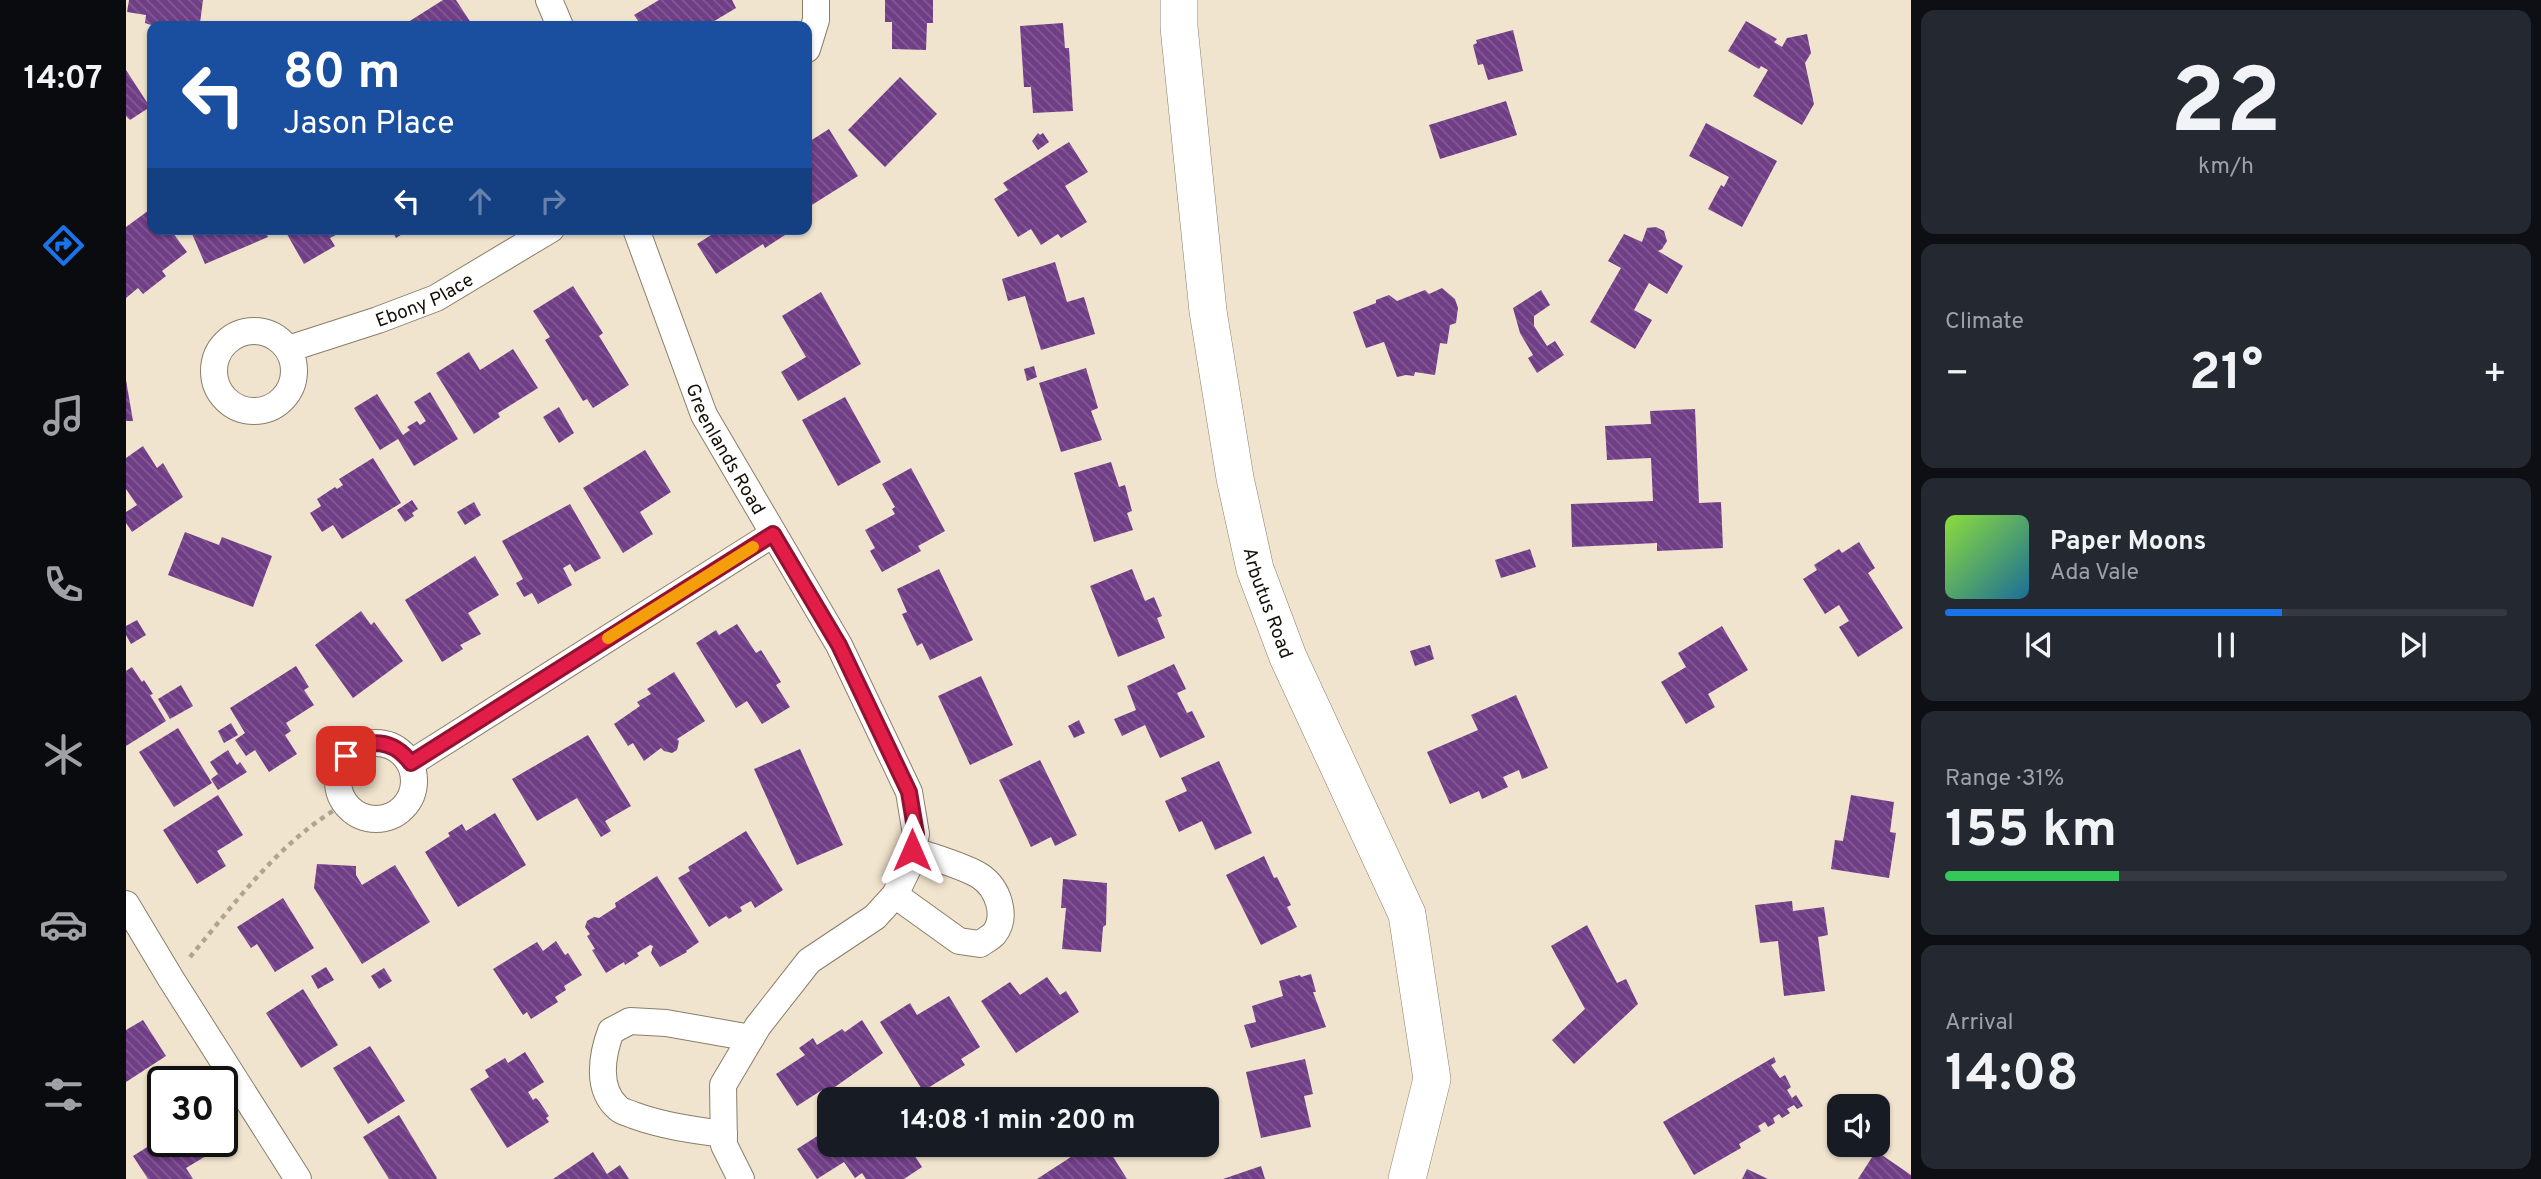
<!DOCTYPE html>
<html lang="en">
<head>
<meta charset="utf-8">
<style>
  :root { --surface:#171b24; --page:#242831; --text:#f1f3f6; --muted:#9ea1a6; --line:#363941; --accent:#1a73e8 }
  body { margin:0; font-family:Overpass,sans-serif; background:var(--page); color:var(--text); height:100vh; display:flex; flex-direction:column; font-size:26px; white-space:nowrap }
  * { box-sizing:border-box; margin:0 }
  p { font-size:23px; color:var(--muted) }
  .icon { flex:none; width:38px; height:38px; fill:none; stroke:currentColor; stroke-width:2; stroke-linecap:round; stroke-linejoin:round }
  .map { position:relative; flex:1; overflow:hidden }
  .side { display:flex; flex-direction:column; gap:10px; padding:10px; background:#0d0f14; width:630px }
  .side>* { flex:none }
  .hud { position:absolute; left:21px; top:21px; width:665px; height:214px; border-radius:14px; box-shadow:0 2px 5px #0004; background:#1a4fa0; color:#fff; overflow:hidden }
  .tools { position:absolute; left:1701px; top:1094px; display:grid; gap:14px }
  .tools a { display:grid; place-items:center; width:63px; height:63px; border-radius:14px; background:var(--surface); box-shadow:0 2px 5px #0004; font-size:35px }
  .speed { position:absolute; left:21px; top:1066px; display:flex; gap:14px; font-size:35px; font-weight:700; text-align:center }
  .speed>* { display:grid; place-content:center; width:91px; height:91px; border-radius:50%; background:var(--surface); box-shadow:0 2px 5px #0004; line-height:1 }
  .speed .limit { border:4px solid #111; border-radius:10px; background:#fff; color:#111 }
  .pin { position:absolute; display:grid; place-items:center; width:60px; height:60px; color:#fff; margin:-30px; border-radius:14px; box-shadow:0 4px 10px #0006 }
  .me { position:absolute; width:77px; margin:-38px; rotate:0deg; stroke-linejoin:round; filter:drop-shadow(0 0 5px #0008) }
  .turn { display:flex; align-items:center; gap:24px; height:147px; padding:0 21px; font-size:32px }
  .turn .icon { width:91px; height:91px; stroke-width:2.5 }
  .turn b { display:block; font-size:49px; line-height:60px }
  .lanes { display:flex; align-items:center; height:66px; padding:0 21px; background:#0003; justify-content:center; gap:35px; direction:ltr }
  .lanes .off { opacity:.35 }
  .big { font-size:52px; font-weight:700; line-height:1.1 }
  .side .tile { flex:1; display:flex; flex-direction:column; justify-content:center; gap:10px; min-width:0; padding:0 24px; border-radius:14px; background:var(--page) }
  .side .dial { align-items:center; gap:0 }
  .dial b { font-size:91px; line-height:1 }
  .song { display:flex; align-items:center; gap:21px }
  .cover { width:84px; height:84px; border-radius:10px; background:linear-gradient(135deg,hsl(90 70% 55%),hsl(200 70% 35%)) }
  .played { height:7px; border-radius:4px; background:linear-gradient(90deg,var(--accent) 60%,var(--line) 60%) }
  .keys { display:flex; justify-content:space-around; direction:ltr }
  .heat { display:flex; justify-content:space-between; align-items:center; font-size:38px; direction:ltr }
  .charge { height:10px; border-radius:5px; background:linear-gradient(90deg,#34c759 31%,var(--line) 0) }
  .trip { position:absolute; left:691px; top:1087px; width:402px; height:70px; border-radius:14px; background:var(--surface); box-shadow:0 2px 5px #0004; font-weight:700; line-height:70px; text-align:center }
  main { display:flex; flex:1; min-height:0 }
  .dock { display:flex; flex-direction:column; width:126px; justify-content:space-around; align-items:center; background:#090b0e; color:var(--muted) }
  .dock .icon { width:49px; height:49px }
  .dock .current { color:var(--accent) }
  .dock b { font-size:32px; color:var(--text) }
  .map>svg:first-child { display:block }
  .building { fill:url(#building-back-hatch) }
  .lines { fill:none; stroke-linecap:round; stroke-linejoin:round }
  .minor-casing { stroke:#8a7e6a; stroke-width:28 }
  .secondary-casing { stroke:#8a7e6a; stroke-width:38 }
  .path { stroke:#afa492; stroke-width:4.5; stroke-dasharray:5 5; stroke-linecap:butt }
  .minor { stroke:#fff; stroke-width:26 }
  .secondary { stroke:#fff; stroke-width:37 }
  .route-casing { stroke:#92132f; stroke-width:18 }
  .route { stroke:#e11d48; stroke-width:12 }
  .slow { stroke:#f59e0b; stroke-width:12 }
  .labels { text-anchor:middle; stroke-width:7; stroke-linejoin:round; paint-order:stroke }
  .street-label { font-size:19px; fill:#151109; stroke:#f1e4ce }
</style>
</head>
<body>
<main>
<nav class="dock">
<b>14:07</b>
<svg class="icon current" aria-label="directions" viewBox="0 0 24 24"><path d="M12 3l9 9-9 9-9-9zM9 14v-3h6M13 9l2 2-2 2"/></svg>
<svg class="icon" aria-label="music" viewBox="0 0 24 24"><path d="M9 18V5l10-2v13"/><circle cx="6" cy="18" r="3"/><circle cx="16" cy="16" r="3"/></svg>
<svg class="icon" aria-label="phone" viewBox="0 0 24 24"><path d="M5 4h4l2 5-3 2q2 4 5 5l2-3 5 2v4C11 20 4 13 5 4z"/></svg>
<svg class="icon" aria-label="climate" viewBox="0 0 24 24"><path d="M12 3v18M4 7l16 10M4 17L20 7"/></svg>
<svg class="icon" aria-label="car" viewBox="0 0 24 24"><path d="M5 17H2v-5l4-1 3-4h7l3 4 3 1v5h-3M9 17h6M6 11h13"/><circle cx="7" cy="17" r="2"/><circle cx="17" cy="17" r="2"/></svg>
<svg class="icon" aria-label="filters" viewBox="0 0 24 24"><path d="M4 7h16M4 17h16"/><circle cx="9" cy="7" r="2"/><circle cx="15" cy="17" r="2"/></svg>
</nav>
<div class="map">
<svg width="1785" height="1179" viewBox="0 0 1785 1179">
  <defs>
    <pattern id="building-back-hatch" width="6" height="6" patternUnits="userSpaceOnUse" patternTransform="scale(1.75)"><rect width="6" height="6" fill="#703d87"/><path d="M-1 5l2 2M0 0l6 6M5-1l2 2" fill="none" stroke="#825c92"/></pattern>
  </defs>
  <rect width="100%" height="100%" fill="#f1e4ce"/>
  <g class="building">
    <polygon points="3,0 77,0 74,23 70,22 70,26 28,26 19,23 20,15 1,12"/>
    <polygon points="317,0 330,0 347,26 280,26 279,24"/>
    <polygon points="533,0 606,0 610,8 580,26 505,26 513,22 508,15"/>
    <polygon points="759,0 807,0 807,23 801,23 800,50 766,49 766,22 759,22"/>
    <polygon points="1620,21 1651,39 1648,42 1656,47 1661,38 1681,34 1685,53 1679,63 1688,104 1676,125 1627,96 1642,70 1635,66 1633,69 1602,51"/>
    <polygon points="937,23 939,48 943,48 947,111 907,113 905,87 898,87 894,26"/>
    <polygon points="1387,30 1397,71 1362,80 1357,64 1352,65 1347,45 1351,43 1350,40"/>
    <polygon points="0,70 24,107 4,120 0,116"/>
    <polygon points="774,77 811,114 759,167 722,130"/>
    <polygon points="1380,101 1391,135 1314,159 1303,125"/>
    <polygon points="1580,123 1651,161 1616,227 1582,209 1595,185 1598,187 1603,177 1563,156"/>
    <polygon points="703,129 732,176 681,208 681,152 683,151 681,143"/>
    <polygon points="912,133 914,135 917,133 923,142 912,150 906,141"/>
    <polygon points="943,142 962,172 939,186 961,222 935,238 932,234 915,245 905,229 892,237 868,199 882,190 877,183"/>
    <polygon points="26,208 26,229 44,229 61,252 36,271 40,276 17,294 12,288 0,298 0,227"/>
    <polygon points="1530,227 1538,231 1541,241 1536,249 1532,251 1557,266 1541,294 1523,283 1508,310 1526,320 1509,349 1464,322 1495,268 1482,261 1498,234 1516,242 1521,228"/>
    <polygon points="64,229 139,229 142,237 79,264"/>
    <polygon points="158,229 221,229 204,238 209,246 178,264"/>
    <polygon points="265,229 284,229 270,238"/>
    <polygon points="581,229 655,229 659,235 639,248 637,244 590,274 571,244 585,235"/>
    <polygon points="929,262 941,302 958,297 969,334 915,350 899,296 882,301 876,279"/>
    <polygon points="447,286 477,333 473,336 503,385 467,408 461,399 457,401 419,340 424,337 407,311"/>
    <polygon points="1316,288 1329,299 1332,308 1330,323 1324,325 1321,344 1314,343 1309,375 1289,372 1288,376 1280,375 1271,377 1258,342 1240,348 1227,312 1250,303 1250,300 1263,295 1271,301 1299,290 1303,294"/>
    <polygon points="1415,290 1424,305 1408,316 1408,326 1421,346 1429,341 1438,355 1411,373 1402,358 1407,355 1394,333 1387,308"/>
    <polygon points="695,292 735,364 672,401 655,372 680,357 656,316"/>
    <polygon points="387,349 412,388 372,413 374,417 348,434 310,373 343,352 354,370"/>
    <polygon points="908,366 911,377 901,381 898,369"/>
    <polygon points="960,368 972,408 965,411 976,440 935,452 913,383"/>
    <polygon points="0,380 7,421 0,421"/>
    <polygon points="304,392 332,439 288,466 272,439 254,450 228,408 251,394 277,435 284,430 281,427 291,421 294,425 300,421 288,402"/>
    <polygon points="719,397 755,462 712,486 676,420"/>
    <polygon points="433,407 448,433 433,443 417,417"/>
    <polygon points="1569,409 1573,503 1595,502 1597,548 1531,551 1531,543 1446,547 1445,504 1527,501 1525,458 1481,460 1479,426 1525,424 1524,411"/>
    <polygon points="17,446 31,468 37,463 57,497 6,532 0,523 0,512 11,505 0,489 0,458"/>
    <polygon points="519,450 545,492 514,512 527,534 497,553 457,488"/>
    <polygon points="247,458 275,503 216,539 207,525 196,532 184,513 195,506 191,499 209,487 211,489 217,485 213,479"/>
    <polygon points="985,462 993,487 999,485 1006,511 1001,513 1007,530 968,542 948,473"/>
    <polygon points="785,468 819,531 792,546 795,551 756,572 744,551 749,548 739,530 769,514 766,509 769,507 756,484"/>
    <polygon points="286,500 292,509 286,513 288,516 279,522 271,510"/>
    <polygon points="348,502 355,515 339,525 331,512"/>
    <polygon points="444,504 475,558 449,572 444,564 437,568 446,585 412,604 406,593 398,597 390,583 397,579 376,541"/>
    <polygon points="59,532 93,545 96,537 146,556 127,607 42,575"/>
    <polygon points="1733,542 1749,568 1742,573 1777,628 1732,657 1713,627 1723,621 1713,605 1699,614 1677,579 1691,570 1688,565 1713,549 1716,553"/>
    <polygon points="1404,549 1410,567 1375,578 1369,560"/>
    <polygon points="349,556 373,595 342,613 355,634 334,645 337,649 316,662 279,600"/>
    <polygon points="813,569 847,640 804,660 796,643 791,646 776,614 781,612 771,589"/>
    <polygon points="1006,569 1019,601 1028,597 1036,616 1031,618 1039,638 992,657 964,586"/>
    <polygon points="235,611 245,625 248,622 277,661 227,698 189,645"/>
    <polygon points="11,620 20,635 5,644 0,635 0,626"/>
    <polygon points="611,624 630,653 635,650 655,682 650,685 664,707 636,724 621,701 610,708 570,643 590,630 593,635"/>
    <polygon points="1596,626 1622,670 1582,694 1589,707 1560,724 1535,682 1560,667 1552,653"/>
    <polygon points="1304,645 1308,659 1289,666 1284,651"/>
    <polygon points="1048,664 1060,689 1051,693 1061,713 1066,711 1079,737 1034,758 1019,725 996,736 988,719 1010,710 1001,686"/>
    <polygon points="170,666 183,687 178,690 188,705 160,723 165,731 159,735 171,754 143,772 129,750 120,756 109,740 119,733 104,708"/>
    <polygon points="6,667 16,682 18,680 27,694 24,695 40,721 0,746 0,671"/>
    <polygon points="548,672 579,721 551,739 553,741 551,750 546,753 538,751 535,748 518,761 507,743 502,746 488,724 514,706 511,702 525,694 521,689"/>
    <polygon points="855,676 887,745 844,765 812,696"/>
    <polygon points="55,685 67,706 44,719 32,699"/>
    <polygon points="1390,695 1422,768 1396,779 1393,770 1377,777 1382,787 1356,799 1353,791 1324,804 1301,752 1352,730 1345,715"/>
    <polygon points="953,720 959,733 948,738 942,726"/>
    <polygon points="105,723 112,735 98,743 92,731"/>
    <polygon points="52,728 86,783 48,807 13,752"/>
    <polygon points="462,735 505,806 479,821 485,831 475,837 451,798 411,821 386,779"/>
    <polygon points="674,749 717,845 671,865 628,769"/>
    <polygon points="102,750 111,765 114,762 121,772 92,790 85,779 92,774 84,762"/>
    <polygon points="914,760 951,835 929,846 925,837 905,847 873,780"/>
    <polygon points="1093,761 1126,833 1089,850 1076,821 1053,832 1039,801 1061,791 1055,778"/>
    <polygon points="92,795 117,835 91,851 100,866 71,884 37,830"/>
    <polygon points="1725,795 1768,802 1764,832 1770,833 1763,878 1705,869 1709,840 1717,841"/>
    <polygon points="369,813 400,865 332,907 299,852 324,836 322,833 336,824 340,831"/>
    <polygon points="620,831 657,890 629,908 625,901 614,907 616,911 603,919 600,916 583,927 552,878 564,871 562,867"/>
    <polygon points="1138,856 1148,878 1151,877 1165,905 1161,907 1171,927 1135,945 1100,875"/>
    <polygon points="191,864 230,866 230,875 236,885 269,865 304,922 236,964 188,888"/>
    <polygon points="531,876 573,942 560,951 561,952 534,967 525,953 527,946 524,945 511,953 513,956 499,965 498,962 480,973 466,950 469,949 461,936 464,934 459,927 461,921 468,917 473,918 490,907 489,903"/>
    <polygon points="937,879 981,883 980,925 977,927 975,952 936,949 940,908 935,908"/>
    <polygon points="157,898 188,948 149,972 131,944 125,948 111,927"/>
    <polygon points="1666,901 1667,911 1698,907 1702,935 1692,937 1699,991 1658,996 1652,941 1634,943 1629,905"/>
    <polygon points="1461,925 1491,983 1500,979 1512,1004 1448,1064 1426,1040 1459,1009 1425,946"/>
    <polygon points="430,941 439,955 442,953 456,975 438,986 440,990 429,997 432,1002 405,1019 401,1012 397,1015 367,969 411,942 417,951"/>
    <polygon points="200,967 208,980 192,989 185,976"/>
    <polygon points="258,968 266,981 253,989 245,976"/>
    <polygon points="1185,974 1190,992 1187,992 1200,1027 1125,1048 1118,1025 1130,1022 1126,1006 1157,996 1153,981 1174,975 1175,977"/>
    <polygon points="921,977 934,995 940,991 953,1012 890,1053 855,1001 884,982 894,995"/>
    <polygon points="177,989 212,1045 175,1068 140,1013"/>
    <polygon points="823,996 854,1047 835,1059 839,1065 797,1091 754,1022 784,1003 791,1015"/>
    <polygon points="17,1020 40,1056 0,1082 0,1030"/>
    <polygon points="736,1020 757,1053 699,1094 696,1090 671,1106 650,1074 679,1055 673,1048 687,1038 691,1045 716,1029 719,1032"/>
    <polygon points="244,1046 279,1101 242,1124 207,1068"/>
    <polygon points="399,1052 418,1082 402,1092 407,1100 410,1098 413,1101 423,1116 420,1118 423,1122 381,1148 344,1089 363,1077 359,1070 379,1058 382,1063"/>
    <polygon points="1648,1057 1650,1062 1645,1065 1654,1078 1659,1075 1665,1087 1661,1090 1666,1098 1670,1095 1677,1106 1671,1109 1668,1105 1661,1109 1664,1113 1656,1118 1653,1114 1647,1118 1649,1123 1642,1127 1639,1122 1632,1126 1635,1131 1613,1144 1615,1148 1568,1175 1537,1122"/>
    <polygon points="1179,1059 1187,1094 1178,1096 1185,1127 1135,1138 1120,1072"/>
    <polygon points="273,1115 311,1178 310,1179 263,1179 237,1137"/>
    <polygon points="704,1128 704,1144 754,1144 761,1155 776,1144 781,1144 796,1167 778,1179 740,1179 736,1173 729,1178 718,1162 691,1179 671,1149"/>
    <polygon points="37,1137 37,1141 71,1141 80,1156 60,1168 67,1179 22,1179 7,1156"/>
    <polygon points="965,1144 979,1144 1001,1179 911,1179"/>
    <polygon points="1750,1151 1785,1175 1785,1179 1732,1179"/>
    <polygon points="467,1152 481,1174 494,1165 503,1179 427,1179"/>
    <polygon points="1135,1166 1139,1179 1097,1179"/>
    <polygon points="1621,1169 1642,1179 1616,1179"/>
  </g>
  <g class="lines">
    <defs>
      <g id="minor">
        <polyline points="423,0 434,26"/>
        <polyline points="681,49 690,20 690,0"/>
        <path id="s1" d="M 510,229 L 578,415 L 713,645 L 783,792 L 790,834 L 784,864 L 769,895 L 749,917 L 683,961 L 632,1026 L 597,1085 L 598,1145 L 615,1179"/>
        <circle cx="128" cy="371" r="40"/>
        <path id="s2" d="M 162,349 L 252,320 L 310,298 L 425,229"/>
        <circle cx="250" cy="781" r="38"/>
        <polyline points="285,763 647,534"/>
        <path d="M 769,895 L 833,941 L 854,944 C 858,941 864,938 868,934 C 882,916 872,888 854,876 C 839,866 805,857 787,850"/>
        <polyline points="0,904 45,979 172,1179"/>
        <path d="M 598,1134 C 567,1130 537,1126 507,1115 C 503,1113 496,1112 492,1108 C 470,1089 476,1055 485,1031 L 504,1021 L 540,1023 L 625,1038"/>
      </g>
      <g id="secondary">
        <path id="s3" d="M 1053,0 L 1053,27 L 1082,311 L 1109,478 L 1129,569 L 1162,657 L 1281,914 L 1306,1079 L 1281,1179"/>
      </g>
    </defs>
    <use href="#minor" class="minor-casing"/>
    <use href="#secondary" class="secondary-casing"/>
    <path class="path" d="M 64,957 C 110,902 155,839 219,804"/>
    <use href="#minor" class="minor"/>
    <use href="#secondary" class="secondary"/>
  </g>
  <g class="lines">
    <defs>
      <path id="route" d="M 220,756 C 242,737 267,739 285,763 L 647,534 L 713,645 L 783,792 L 790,834 L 786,850"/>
    </defs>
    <use href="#route" class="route-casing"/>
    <use href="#route" class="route"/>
    <polyline class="slow" points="482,638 627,547"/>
  </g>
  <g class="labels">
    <g class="street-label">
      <text dy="7" stroke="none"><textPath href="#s2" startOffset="145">Ebony Place</textPath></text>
      <text dy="7" stroke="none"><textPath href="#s1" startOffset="238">Greenlands Road</textPath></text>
      <text dy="7" stroke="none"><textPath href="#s3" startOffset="611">Arbutus Road</textPath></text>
    </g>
  </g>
</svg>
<div class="tools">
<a><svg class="icon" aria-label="sound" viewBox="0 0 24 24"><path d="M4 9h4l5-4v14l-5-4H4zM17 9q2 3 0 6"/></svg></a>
</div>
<div class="speed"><div class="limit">30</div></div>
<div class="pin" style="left:220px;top:756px;background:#d93025"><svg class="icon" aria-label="arrive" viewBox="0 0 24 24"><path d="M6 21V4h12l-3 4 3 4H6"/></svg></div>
<svg class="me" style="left:786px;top:850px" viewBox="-20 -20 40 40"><path d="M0-17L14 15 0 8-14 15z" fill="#e11d48" stroke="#fff" stroke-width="4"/></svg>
<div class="trip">14:08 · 1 min · 200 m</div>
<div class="hud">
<div class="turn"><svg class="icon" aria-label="left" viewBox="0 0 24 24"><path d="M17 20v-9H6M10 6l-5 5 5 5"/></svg><div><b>80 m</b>Jason Place</div></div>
<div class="lanes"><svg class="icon" aria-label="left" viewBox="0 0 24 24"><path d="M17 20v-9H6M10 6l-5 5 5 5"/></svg><svg class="icon off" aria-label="ahead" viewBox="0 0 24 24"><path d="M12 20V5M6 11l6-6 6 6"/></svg><svg class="icon off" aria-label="right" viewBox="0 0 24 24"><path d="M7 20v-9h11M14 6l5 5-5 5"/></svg></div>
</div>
</div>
<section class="side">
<div class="tile dial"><b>22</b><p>km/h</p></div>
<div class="tile"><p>Climate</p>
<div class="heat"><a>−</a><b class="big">21°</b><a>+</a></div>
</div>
<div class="tile">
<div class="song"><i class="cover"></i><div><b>Paper Moons</b><p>Ada Vale</p></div></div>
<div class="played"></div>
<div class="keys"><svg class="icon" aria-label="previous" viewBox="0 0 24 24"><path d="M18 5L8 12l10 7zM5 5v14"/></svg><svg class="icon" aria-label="pause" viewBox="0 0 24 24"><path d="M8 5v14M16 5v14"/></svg><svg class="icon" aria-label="next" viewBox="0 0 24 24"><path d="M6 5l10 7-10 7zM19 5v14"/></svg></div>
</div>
<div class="tile"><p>Range · 31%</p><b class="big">155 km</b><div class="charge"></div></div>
<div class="tile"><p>Arrival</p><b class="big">14:08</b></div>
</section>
</main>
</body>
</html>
